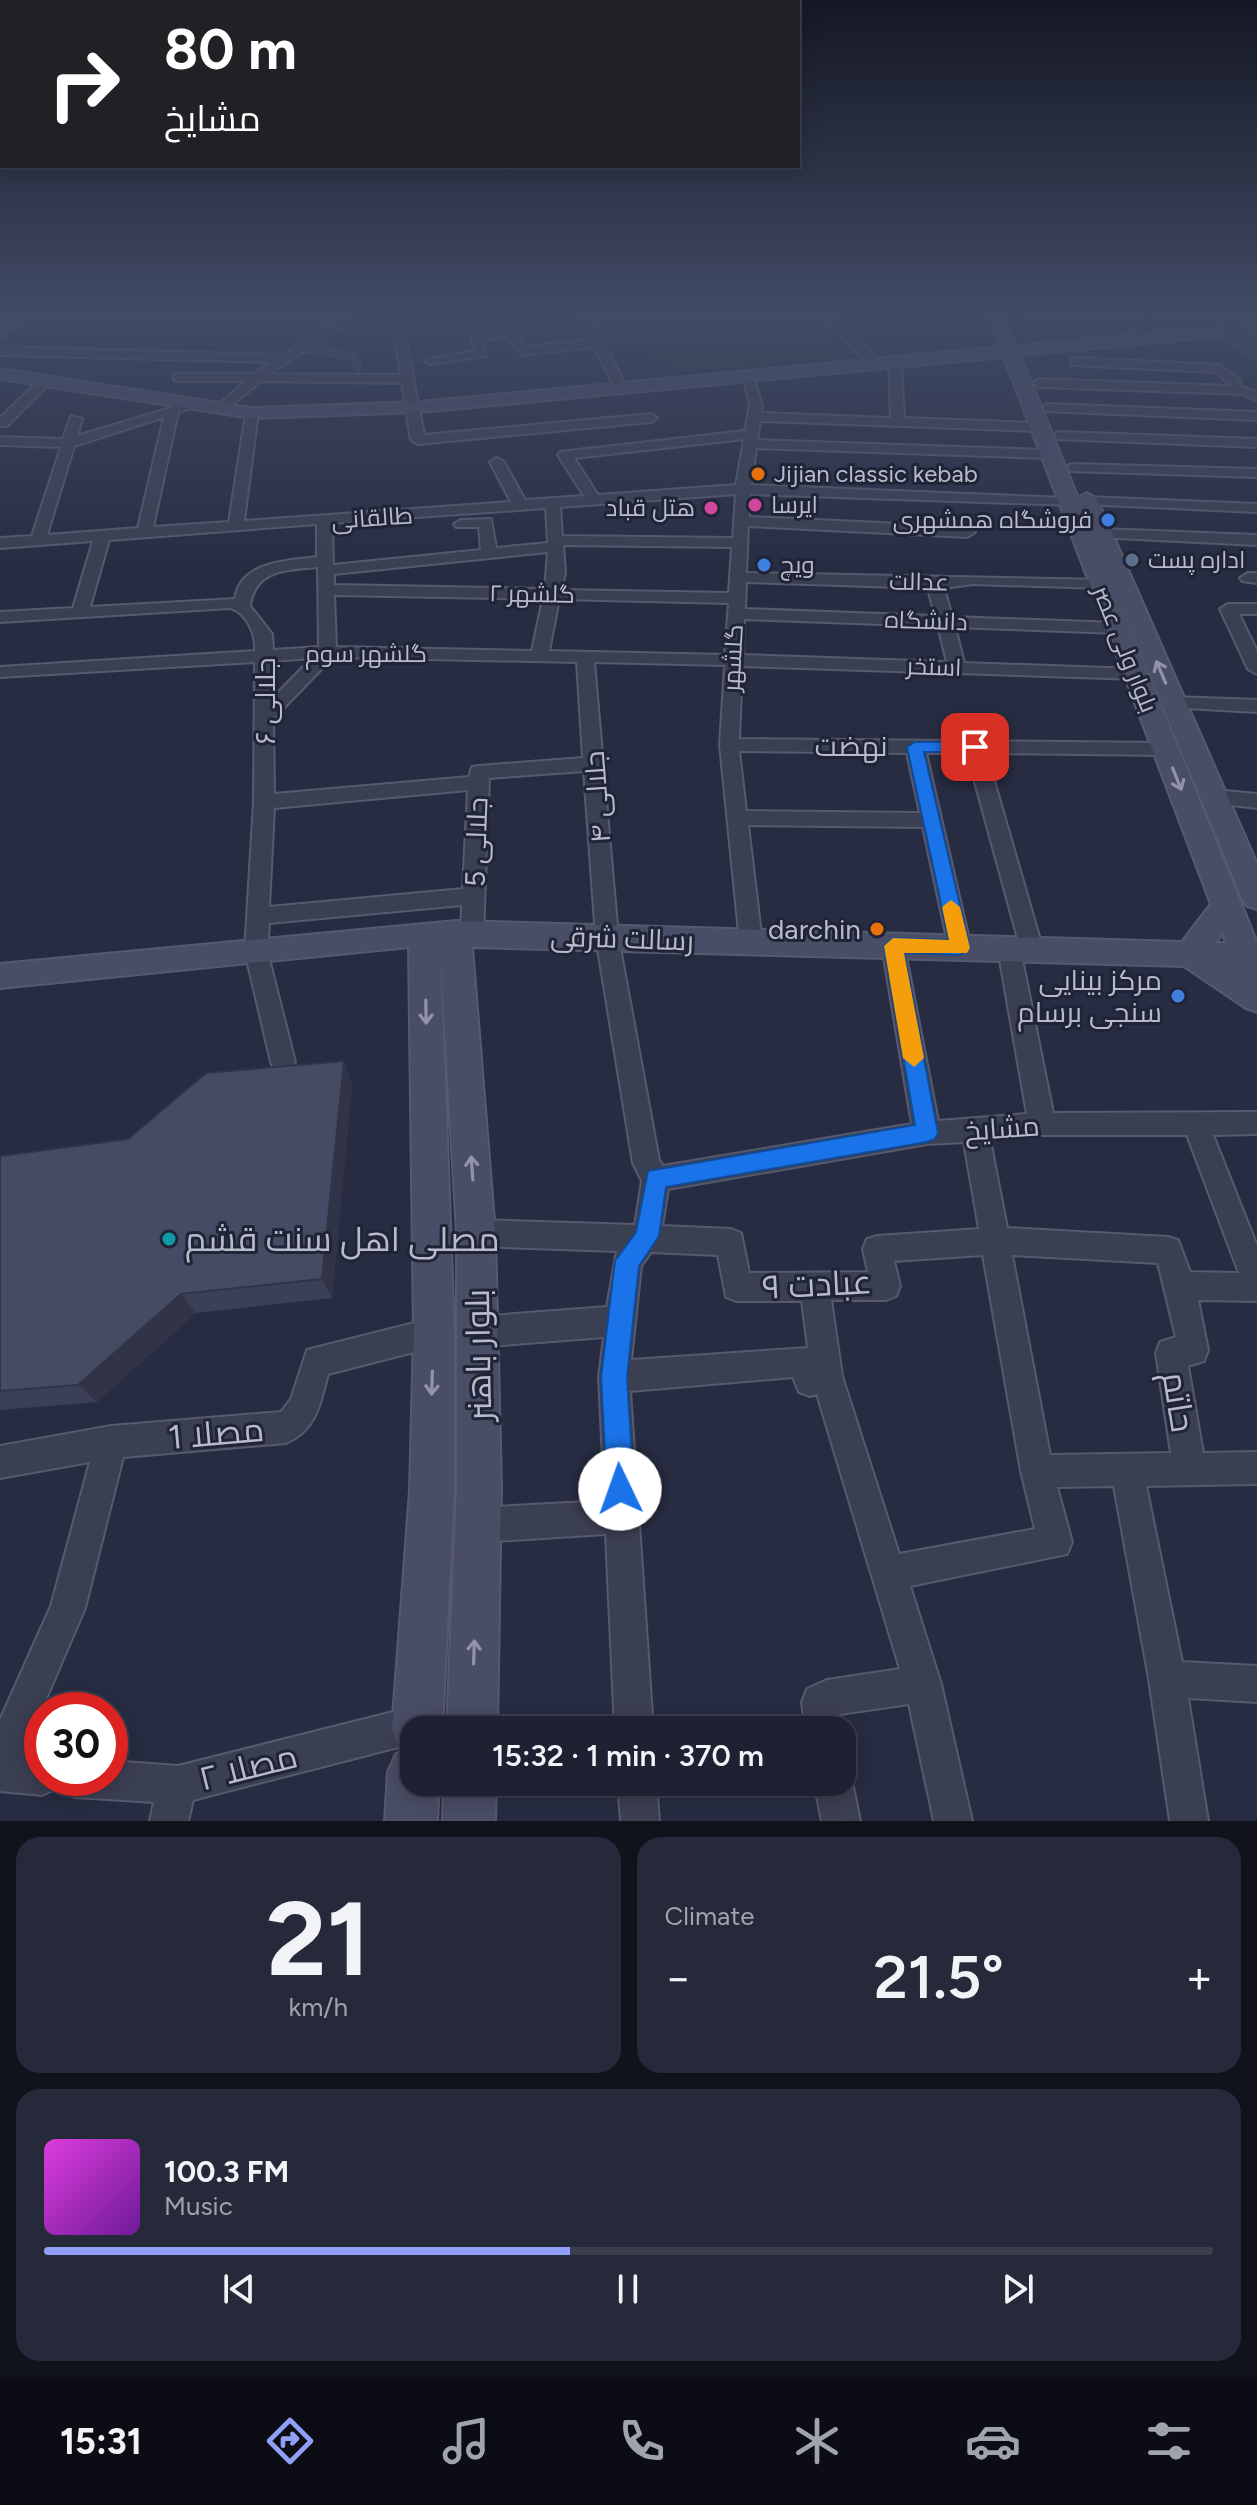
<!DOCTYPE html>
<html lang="en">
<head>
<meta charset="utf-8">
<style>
  :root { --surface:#1d2132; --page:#25293a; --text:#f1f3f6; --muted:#a0a3ac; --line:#3b3e4d; --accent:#929ff7 }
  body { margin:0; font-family:Figtree,Cairo,sans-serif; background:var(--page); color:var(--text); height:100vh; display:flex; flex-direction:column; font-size:30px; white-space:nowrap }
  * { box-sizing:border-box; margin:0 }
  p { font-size:26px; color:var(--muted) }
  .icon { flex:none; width:44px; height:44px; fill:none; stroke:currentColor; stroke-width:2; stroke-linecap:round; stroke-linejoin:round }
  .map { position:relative; height:1821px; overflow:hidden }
  .sheet { display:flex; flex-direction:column; gap:16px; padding:16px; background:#10121c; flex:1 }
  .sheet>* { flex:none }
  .banner { position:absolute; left:0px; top:0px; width:800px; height:168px; box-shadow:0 4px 20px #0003,0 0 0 2px var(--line); background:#202124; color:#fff; overflow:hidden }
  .speed { position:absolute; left:24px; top:1692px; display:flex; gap:16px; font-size:40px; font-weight:700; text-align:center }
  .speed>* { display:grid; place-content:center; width:104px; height:104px; border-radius:50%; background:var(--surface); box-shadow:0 4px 20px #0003,0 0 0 2px var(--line); line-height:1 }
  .speed .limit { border:12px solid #d22; background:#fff; color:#111 }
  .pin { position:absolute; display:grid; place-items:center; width:68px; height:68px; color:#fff; margin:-34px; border-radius:16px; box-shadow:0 4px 12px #0006 }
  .me { position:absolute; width:88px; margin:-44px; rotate:357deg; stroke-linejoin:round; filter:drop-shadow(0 0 6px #0008) }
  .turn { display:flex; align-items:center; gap:28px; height:168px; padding:0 32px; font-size:36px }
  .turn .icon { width:104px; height:104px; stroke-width:2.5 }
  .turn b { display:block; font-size:56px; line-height:68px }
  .big { font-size:60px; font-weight:600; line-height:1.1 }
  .sheet .tile { flex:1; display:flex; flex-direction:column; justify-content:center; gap:12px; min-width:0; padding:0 28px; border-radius:24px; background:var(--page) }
  .sheet .dial { align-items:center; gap:0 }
  .dial b { font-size:104px; line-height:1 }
  .song { display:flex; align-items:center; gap:24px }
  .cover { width:96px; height:96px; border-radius:12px; background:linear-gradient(135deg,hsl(300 70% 55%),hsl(280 70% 35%)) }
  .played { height:8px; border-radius:4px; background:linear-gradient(90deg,var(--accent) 45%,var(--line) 45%) }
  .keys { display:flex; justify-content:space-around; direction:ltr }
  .heat { display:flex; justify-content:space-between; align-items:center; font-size:44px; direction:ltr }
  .sheet .tiles { flex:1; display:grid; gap:16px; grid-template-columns:1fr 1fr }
  .tile:last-child { grid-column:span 2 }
  .trip { position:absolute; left:400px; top:1716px; width:456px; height:80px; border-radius:24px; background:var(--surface); box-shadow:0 4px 20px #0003,0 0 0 2px var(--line); font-weight:600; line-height:80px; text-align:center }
  .tabs { display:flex; height:128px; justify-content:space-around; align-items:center; background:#0c0d14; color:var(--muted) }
  .tabs .icon { width:56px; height:56px }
  .tabs .selected { color:var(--accent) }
  .tabs b { font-size:36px; color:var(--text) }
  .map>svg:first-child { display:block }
  .green { fill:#293943 }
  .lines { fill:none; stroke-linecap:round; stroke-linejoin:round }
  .lane-casing { stroke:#565a6c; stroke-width:8 }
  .street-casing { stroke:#565a6c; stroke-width:4 }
  .secondary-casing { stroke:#565a6c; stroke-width:4 }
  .lane { stroke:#3b3f52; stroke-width:6 }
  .street { fill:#3b3f52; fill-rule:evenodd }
  .secondary { fill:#494d65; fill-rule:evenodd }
  .wall { fill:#3c4056 }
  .shaded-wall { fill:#313446 }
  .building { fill:#464b64; stroke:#313446; stroke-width:2 }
  .oneway { stroke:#9194a8 }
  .route { fill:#1a73e8; stroke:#114b97; stroke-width:2 }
  .slow { fill:#f59e0b }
  .food-dot { fill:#e8710a; stroke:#202437; stroke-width:3 }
  .hotel-dot { fill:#d1479c; stroke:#202437; stroke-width:3 }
  .shop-dot { fill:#3f7fe0; stroke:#202437; stroke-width:3 }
  .service-dot { fill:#5c6f8a; stroke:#202437; stroke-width:3 }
  .culture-dot { fill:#0f9aa8; stroke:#202437; stroke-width:3 }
  .labels { text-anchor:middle; stroke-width:6; stroke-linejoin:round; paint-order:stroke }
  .far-poi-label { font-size:24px; fill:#b8bbcc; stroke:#202437; text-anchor:start }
  .far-street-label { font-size:24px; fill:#b8bbcc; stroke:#202437 }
  .street-label { font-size:28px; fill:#b8bbcc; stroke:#202437 }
  .poi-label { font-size:28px; fill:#b8bbcc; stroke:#202437; text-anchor:end }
  .near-poi-label { font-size:34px; fill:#b8bbcc; stroke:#202437; text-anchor:start }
  .near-street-label { font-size:34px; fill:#b8bbcc; stroke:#202437 }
</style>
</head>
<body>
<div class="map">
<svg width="1257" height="1821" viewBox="0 0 1257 1821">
  <rect width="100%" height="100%" fill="#272c42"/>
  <path class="green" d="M 591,315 L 808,315 L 846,356 L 680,371 C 661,351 628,345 603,346 Z"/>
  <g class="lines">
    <defs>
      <polyline id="lane" points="302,348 353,356 358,367"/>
      <g id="street">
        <polygon points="22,315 346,318 352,321 269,374 401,375 393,327 403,325 424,435 651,414 657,418 651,422 418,444 411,440 402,383 261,381 222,413 217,412 217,406 246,381 178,381 174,380 174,374 254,374 272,362 0,355 0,347 283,355 334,324 28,318"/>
        <polygon points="577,315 589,315 627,388 625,391 617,391 594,347 523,355 508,338 483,339 485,356 430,364 424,360 475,351 471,336 477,333 515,332 526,347 590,340"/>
        <polygon points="819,315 831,315 880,361 880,367 872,367"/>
        <polygon points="1123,315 1135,315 1145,337 1137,337"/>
        <polygon points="1075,358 1219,365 1240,380 1239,386 1257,392 1257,401 1243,394 1039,387 1033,383 1039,379 1232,386 1216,372 1071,365 1071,359"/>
        <path d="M 895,359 L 901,363 L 904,418 L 1039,423 L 1046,427 L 1039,431 L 760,421 L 757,440 L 1048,450 L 1055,454 L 1048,458 L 756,448 L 751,485 L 1067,498 L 1072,499 L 1072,505 L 750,494 L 749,517 L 967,527 L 975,532 L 967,537 L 748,526 L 746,573 L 1106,580 L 1108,583 L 1100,588 L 973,584 L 944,588 L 952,617 L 1117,623 L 1125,628 L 1117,633 L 955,627 L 964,663 L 1136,669 L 1145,674 L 1136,679 L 742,666 L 739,739 L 1165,743 L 1175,749 L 1165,755 L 986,753 L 1043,950 L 1040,956 L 1024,956 L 1021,950 L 967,753 L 926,753 L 971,948 L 968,954 L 952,954 L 949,948 L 923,827 L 748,825 L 762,942 L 759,948 L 743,948 L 740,942 L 720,745 L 725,665 L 594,662 L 618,937 L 659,1160 L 663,1166 L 912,1124 L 882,946 L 885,940 L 901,940 L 904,946 L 938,1121 L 1027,1114 L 998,949 L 1001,943 L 1017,943 L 1020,949 L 1053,1113 L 1257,1112 L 1257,1134 L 1213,1135 L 1257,1246 L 1257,1301 L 1198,1300 L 1208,1350 L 1204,1361 L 1188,1366 L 1203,1453 L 1257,1452 L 1257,1484 L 1146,1486 L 1182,1662 L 1257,1666 L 1257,1702 L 1188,1698 L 1208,1821 L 1170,1821 L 1149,1679 L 1114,1486 L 1057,1487 L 1072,1542 L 1067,1554 L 910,1586 L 941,1684 L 972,1821 L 934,1821 L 909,1704 L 840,1714 L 843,1730 L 842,1731 L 805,1730 L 802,1702 L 807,1689 L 827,1680 L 900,1669 L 817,1394 L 810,1396 L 799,1392 L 793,1377 L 630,1391 L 653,1730 L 615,1730 L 606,1534 L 478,1542 L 466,1537 L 461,1525 L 466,1513 L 478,1508 L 605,1501 L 599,1377 L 604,1337 L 477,1347 L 466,1343 L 462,1332 L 466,1321 L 477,1317 L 607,1307 L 617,1251 L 476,1246 L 466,1242 L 462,1233 L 466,1224 L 476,1220 L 635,1225 L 642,1181 L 633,1163 L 596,937 L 584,771 L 489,778 L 483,934 L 480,940 L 464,940 L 461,934 L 462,905 L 269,923 L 267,951 L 295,1062 L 292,1069 L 283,1072 L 274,1069 L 271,1062 L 245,951 L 254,802 L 255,662 L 0,677 L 0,667 L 255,651 C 256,635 248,614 231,608 L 0,622 L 0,612 L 73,608 L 93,541 L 0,548 L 0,538 L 32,536 L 61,447 L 0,445 L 0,437 L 63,439 L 71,416 L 82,419 L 77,436 L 194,401 L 194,407 L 178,412 L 153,527 L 229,522 L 246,413 L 252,409 L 258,413 L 244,521 L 511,502 L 490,462 L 497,458 L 504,462 L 525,500 L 584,496 L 558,455 L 560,452 L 745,431 L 750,405 L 743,374 L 753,377 L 762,405 L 761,413 L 891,418 L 889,363 ZM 164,417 L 138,528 L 47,535 L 74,446 ZM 744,439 L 736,485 L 598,495 L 574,458 ZM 736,494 L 733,538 L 562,536 L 560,507 ZM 546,508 L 548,543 L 496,548 L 491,519 L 461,520 L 454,524 L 456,527 L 479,527 L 481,550 L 333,565 L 332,523 ZM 317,524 L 317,557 C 287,561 240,561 235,599 L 90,607 L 109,540 ZM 563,545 L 732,547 L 729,593 L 561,590 L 565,573 ZM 548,552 L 545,589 L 334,585 L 334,574 ZM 318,567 L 319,647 L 273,650 L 272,634 L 250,606 C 255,569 287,570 318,567 ZM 746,582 L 928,588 L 935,616 L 745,609 ZM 334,595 L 543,599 L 532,651 L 336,647 ZM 559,599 L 729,603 L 725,655 L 549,651 ZM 744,619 L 938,626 L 947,662 L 743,655 ZM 333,657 L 577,662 L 583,758 L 479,766 L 472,767 L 469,777 L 274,794 L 273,719 ZM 312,658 L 273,698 L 273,661 ZM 739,751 L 907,753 L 920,813 L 746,811 ZM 468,790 L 463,889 L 269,907 L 274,808 ZM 1042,1135 L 1187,1135 L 1239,1273 L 1190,1272 L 1178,1240 L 1168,1237 L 1007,1228 L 990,1140 ZM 964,1142 L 979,1229 L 877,1236 L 867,1239 L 863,1249 L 868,1272 L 749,1273 L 741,1233 L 731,1229 L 662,1226 L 668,1189 L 927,1144 ZM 651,1252 L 718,1255 L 726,1297 L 736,1301 L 802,1301 L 808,1348 L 631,1360 L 641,1266 ZM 983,1255 L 1021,1471 L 1035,1529 L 899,1554 L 842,1376 L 831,1300 L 886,1300 L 896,1296 L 900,1286 L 894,1261 ZM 1012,1255 L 1158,1263 L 1176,1337 L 1160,1342 L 1156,1353 L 1171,1453 L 1050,1455 Z"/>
        <polygon points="42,378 52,381 7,426 0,426 0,418"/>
        <polygon points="1049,404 1257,412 1257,420 1044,411 1044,405"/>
        <polygon points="1061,432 1257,439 1257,447 1056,439 1056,433"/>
        <polygon points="1074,464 1257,469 1257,477 1069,471 1069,465"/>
        <polygon points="1088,497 1257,504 1257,512 1083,504 1081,501"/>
        <polygon points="1102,529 1257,535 1257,545 1097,537 1094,534"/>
        <polygon points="1248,573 1257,573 1257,583 1242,581 1240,578"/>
        <polygon points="1228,604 1257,604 1257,614 1239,614 1257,651 1257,674 1248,669 1220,609"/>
        <polygon points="1174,697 1257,700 1257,712 1168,707 1168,699"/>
        <polygon points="1214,790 1257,794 1257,808 1207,802 1204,797 1207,792"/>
        <path d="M 434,1318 L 445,1322 L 449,1333 L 445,1344 L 328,1374 C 320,1403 317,1430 286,1443 L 123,1457 L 85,1608 L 22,1755 L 42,1757 L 42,1778 L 110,1778 L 110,1761 L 178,1766 L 417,1706 L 430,1711 L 435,1724 L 433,1730 L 414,1730 L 414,1743 L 193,1800 L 188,1821 L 150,1821 L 154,1802 L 75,1797 L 62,1791 L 58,1783 L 55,1789 L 42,1795 L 0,1791 L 0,1720 L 51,1606 L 90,1462 L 0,1478 L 0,1446 L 111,1426 L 281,1412 L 291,1399 L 307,1350 Z"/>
        <polygon points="842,1767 852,1782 860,1821 822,1821 814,1782 842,1782"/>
        <polygon points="618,1782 656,1782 659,1821 621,1821"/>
      </g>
      <g id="secondary">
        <polygon points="17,315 36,315 0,337 0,325"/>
        <path d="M 988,315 L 1004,315 L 1016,346 L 1257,323 L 1257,333 L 1020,355 L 1078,498 L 1087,493 L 1097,499 L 1257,864 L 1257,909 L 1247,906 L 1242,898 L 1106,569 L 1257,943 L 1257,1012 L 1246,1008 L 1184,966 L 472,947 L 495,1233 L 501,1487 L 497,1730 L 447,1730 L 457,1487 L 457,1233 L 440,946 L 454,1333 L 454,1491 L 442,1730 L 414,1730 L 414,1782 L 439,1782 L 437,1821 L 385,1821 L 388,1772 L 396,1754 L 405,1750 L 399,1748 L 392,1730 L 410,1491 L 414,1333 L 409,947 L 0,988 L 0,964 L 456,921 L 1182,942 L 1211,904 L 1004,357 L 421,412 L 252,418 L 0,379 L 0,369 L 252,408 L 421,402 L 1001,347 ZM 1223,933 L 1226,943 L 1215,943 Z"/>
        <polygon points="444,1782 496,1782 495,1821 443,1821"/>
      </g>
    </defs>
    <use href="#lane" class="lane-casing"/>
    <use href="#street" class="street-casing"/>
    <use href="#secondary" class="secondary-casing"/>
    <use href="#lane" class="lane"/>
    <use href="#street" class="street"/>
    <use href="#secondary" class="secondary"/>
  </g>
  <g class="wall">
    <polygon points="1028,315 1119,315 1114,329 1032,326"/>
    <polygon points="1152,315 1257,315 1257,364 1220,339 1226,324 1174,328 1158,324"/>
    <polygon points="344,1061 352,1084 332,1298 196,1313 97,1402 0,1410 0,1156 128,1139"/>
  </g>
  <g class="shaded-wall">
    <polygon points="1179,315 1257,315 1257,321 1227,321 1226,324 1174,328"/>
    <polygon points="344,1061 352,1084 332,1298 322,1279"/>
    <polygon points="181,1294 196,1313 97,1402 78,1385"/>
  </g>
  <g class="building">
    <polygon points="1257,318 1257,340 1227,321"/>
    <polygon points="344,1061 322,1279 181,1294 78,1385 0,1391 0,1156 128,1139 206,1073"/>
  </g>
  <defs><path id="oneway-shaft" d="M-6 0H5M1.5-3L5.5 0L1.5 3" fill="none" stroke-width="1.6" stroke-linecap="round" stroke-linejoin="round" transform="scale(2)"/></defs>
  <g class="oneway">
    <use href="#oneway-shaft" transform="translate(1161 672) rotate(-113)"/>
    <use href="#oneway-shaft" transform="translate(1177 779) rotate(68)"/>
    <use href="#oneway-shaft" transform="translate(426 1012) rotate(89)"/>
    <use href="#oneway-shaft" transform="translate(472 1168) rotate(-94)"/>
    <use href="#oneway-shaft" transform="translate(432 1383) rotate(92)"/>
    <use href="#oneway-shaft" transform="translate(474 1652) rotate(-88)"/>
  </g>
  <linearGradient id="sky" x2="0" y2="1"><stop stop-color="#151824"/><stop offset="0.55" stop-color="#414b65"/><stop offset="1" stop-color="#414b65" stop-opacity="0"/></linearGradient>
  <rect width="1257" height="570" fill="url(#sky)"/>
  <polygon class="route" points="915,742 975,742 982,747 975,752 924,752 970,948 960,955 904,953 938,1133 935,1139 927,1142 666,1187 659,1236 639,1266 627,1377 634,1489 630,1499 620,1503 611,1499 607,1489 601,1377 615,1261 636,1232 648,1171 915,1125 884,946 893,938 949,940 907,747"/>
  <polygon class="slow" points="951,900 960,907 970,948 967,953 904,953 924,1058 914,1067 903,1058 884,946 893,938 949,940 942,907"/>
  <g class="food-dot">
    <circle cx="758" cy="474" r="8"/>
    <circle cx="877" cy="929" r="8"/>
  </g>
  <g class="hotel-dot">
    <circle cx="755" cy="505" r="8"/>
    <circle cx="711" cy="508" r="8"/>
  </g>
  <g class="shop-dot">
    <circle cx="1108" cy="520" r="8"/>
    <circle cx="764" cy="565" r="8"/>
    <circle cx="1178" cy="996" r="8"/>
  </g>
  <circle class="service-dot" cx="1132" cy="560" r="8"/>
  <circle class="culture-dot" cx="169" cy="1239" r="8"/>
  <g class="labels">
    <g class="far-poi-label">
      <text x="774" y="482">Jijian classic kebab</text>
      <text x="771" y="513">ایرسا</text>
      <text x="695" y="516" text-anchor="end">هتل قباد</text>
      <text x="1092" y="528" text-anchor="end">فروشگاه همشهری</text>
      <text x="1148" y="568">اداره پست</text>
      <text x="780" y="573">ویچ</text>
    </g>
    <g class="far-street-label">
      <text transform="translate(372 518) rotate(-4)" y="8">طالقانی</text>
      <text transform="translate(919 582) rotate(1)" y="8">عدالت</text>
      <text transform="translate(532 594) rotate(1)" y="8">گلشهر ۲</text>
      <text transform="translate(926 621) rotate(2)" y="8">دانشگاه</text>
      <text transform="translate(1125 649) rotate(68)" y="8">بلوار ولی عصر</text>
      <text x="366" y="662">گلشهر سوم</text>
      <text transform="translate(733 658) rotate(-87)" y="8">گلشهر</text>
      <text transform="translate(934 667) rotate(2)" y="8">استخر</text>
    </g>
    <g class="street-label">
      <text transform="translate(265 701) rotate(-90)" y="10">جلالی ۶</text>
      <text x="851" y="756">نهضت</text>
      <text transform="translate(597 797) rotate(-94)" y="10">جلالی ۴</text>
      <text transform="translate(476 842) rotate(-88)" y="10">جلالی 5</text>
      <text transform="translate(622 938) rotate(2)" y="10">رسالت شرقی</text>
      <text transform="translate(1002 1128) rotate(-4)" y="10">مشایخ</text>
    </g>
    <g class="poi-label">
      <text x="861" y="939">darchin</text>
      <text x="1162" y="990">مرکز بینایی<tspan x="1162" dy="32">سنجی برسام</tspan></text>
    </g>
    <g class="near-poi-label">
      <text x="185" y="1251">مصلی اهل سنت قشم</text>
    </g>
    <g class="near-street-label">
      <text transform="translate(817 1284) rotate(-3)" y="12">عبادت ۹</text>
      <text transform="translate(478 1355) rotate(-91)" y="12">بلوار باهنر</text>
      <text transform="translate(1179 1402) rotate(81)" y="12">حاتم</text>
      <text transform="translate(216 1433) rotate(-5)" y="12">مصلا 1</text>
      <text transform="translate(248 1767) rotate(-14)" y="12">مصلا ۲</text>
    </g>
  </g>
</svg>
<div class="speed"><div class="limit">30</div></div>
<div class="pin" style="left:975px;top:747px;background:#d93025"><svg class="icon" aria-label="arrive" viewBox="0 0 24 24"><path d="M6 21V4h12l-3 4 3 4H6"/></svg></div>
<svg class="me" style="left:620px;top:1489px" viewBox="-20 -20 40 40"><circle r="19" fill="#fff"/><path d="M0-13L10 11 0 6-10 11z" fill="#1a73e8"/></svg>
<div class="trip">15:32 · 1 min · 370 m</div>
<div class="banner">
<div class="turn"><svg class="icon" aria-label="right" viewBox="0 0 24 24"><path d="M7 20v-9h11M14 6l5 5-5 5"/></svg><div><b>80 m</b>مشایخ</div></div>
</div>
</div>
<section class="sheet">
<div class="tiles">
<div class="tile dial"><b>21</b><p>km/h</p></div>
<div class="tile"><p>Climate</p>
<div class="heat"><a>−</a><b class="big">21.5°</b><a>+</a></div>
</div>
<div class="tile">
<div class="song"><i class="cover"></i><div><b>100.3 FM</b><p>Music</p></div></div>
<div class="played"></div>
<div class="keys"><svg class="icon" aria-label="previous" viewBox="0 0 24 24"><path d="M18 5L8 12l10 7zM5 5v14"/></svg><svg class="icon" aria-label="pause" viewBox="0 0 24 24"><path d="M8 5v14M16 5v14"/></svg><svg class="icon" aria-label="next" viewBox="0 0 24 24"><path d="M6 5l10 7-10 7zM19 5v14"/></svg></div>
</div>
</div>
</section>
<nav class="tabs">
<b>15:31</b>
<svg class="icon selected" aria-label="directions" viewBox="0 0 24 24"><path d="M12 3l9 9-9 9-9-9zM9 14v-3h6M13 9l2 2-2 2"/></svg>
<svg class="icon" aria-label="music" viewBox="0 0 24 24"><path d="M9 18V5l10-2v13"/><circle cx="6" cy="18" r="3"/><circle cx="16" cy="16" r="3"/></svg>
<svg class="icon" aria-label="phone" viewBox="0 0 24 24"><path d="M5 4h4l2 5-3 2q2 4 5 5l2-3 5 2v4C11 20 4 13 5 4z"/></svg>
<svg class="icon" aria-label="climate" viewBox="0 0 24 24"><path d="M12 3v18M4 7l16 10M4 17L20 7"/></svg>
<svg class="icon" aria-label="car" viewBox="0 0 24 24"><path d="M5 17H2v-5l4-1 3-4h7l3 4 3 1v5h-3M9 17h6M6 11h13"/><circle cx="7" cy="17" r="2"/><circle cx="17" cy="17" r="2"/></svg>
<svg class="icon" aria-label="filters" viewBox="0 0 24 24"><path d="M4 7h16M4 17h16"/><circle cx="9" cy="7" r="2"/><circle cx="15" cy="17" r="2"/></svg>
</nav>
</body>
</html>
